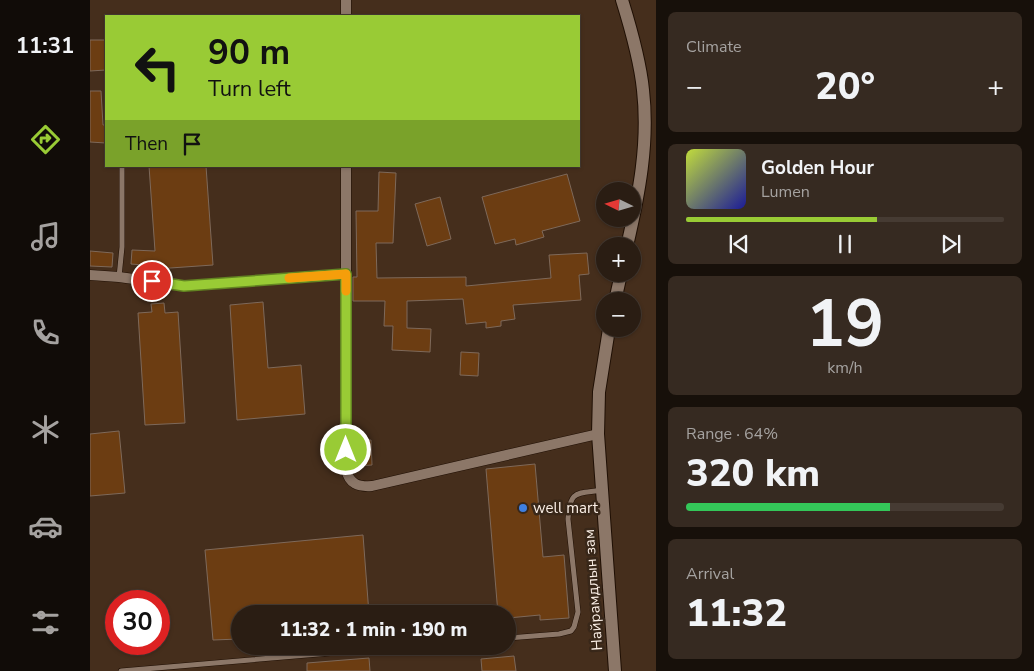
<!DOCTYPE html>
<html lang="en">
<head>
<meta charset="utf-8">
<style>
  :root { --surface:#2a1d13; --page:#362a21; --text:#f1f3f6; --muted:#a5a2a0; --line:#463b33; --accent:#99cb35 }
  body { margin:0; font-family:"Nunito Sans",sans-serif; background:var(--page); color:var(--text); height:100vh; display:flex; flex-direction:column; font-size:19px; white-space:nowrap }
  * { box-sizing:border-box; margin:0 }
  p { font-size:16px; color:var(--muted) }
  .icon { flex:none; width:28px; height:28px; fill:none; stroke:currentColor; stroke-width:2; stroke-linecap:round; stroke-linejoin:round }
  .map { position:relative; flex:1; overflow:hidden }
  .sheet { display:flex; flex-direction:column; gap:12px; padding:12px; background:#17100a; width:378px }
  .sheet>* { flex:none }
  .top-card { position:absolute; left:15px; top:15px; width:475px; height:152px; border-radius:0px; box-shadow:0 1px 4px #0004,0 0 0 1px var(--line); background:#99cb35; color:#111; overflow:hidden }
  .needle { width:32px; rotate:275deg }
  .tools { position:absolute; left:506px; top:182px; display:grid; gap:10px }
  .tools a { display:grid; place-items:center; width:45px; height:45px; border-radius:50%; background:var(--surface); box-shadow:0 1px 4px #0004,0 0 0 1px var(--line); font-size:25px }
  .speed { position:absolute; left:15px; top:590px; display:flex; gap:10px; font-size:25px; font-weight:700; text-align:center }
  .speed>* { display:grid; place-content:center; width:65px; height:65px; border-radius:50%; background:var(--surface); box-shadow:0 1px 4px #0004,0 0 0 1px var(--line); line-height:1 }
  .speed .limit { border:8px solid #d22; background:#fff; color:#111 }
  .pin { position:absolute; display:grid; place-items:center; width:42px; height:42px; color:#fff; margin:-21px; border:2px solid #fff; border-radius:50%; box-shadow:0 1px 5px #0007 }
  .me { position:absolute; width:55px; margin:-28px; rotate:0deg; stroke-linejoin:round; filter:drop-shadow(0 0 4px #0008) }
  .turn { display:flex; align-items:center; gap:18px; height:105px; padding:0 20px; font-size:22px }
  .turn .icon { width:65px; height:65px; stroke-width:2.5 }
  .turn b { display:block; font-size:35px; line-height:42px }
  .then { display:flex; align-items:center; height:48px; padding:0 20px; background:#0003; gap:10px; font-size:19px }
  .big { font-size:38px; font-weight:800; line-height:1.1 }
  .sheet .tile { flex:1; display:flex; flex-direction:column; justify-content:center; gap:8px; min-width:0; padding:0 18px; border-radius:8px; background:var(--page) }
  .sheet .dial { align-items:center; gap:0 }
  .dial b { font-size:65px; line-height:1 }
  .song { display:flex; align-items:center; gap:15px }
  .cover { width:60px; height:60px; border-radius:8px; background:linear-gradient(135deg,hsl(70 70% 55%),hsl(240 70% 35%)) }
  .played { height:5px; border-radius:2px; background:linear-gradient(90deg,var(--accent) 60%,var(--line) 60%) }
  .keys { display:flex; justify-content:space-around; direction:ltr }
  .heat { display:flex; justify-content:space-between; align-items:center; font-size:28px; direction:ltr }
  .charge { height:8px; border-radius:4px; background:linear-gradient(90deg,#34c759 64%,var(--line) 0) }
  .trip { position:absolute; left:141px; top:605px; width:285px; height:50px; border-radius:25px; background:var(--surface); box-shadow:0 1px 4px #0004,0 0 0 1px var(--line); font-weight:800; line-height:50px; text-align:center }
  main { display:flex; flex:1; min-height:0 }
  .dock { display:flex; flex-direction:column; width:90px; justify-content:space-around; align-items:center; background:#110c08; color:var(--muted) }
  .dock .icon { width:35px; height:35px }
  .dock .selected { color:var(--accent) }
  .dock b { font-size:22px; color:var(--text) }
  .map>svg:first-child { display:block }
  .built { fill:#452e1c; fill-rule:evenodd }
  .building { fill:#6c3d12; stroke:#7e695a }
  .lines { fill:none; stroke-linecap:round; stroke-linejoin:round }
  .service-casing { stroke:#1f0f04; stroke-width:6 }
  .minor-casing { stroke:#1f0f04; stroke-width:11 }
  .secondary-casing { stroke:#1f0f04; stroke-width:14 }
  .service { stroke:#8c7768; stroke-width:5 }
  .minor { stroke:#8c7768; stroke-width:10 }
  .secondary { stroke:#8c7768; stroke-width:12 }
  .route-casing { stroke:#638422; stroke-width:12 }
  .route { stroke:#99cb35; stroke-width:9 }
  .slow { stroke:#f59e0b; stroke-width:9 }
  .shop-dot { fill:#3f7fe0; stroke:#382719; stroke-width:2 }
  .labels { text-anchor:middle; stroke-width:5; stroke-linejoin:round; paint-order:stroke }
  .poi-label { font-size:15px; fill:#fbefe6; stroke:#382719; text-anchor:start }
  .street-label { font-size:15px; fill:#fbefe6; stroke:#382719 }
</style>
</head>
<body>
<main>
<nav class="dock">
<b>11:31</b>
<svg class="icon selected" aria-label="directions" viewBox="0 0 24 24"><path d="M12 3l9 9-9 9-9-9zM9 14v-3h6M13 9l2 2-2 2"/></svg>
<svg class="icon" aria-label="music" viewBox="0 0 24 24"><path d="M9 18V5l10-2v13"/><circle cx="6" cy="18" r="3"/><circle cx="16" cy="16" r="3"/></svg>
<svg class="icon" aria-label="phone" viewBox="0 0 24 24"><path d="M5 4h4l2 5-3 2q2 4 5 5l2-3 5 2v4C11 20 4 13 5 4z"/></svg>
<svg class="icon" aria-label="climate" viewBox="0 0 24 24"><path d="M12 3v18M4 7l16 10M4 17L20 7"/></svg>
<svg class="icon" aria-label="car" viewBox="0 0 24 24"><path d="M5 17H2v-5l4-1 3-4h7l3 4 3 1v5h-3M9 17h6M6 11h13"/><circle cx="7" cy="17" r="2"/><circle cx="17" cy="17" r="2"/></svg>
<svg class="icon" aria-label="filters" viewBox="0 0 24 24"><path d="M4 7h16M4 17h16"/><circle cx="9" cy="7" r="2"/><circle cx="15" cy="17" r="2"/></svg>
</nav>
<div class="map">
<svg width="567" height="671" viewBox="0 0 567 671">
  <rect width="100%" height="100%" fill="#382719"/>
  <path class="built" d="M 0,0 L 566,0 L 566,671 L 0,671 ZM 16,16 L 489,16 L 489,166 L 16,166 ZM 515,191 L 542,191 L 542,219 L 515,219 ZM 515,246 L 542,246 L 542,274 L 515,274 ZM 515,301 L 542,301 L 542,329 L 515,329 ZM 26,601 L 69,601 L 69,644 L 26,644 ZM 150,614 L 418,614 L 418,646 L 150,646 Z"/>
  <g class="building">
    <polygon points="0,40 16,40 16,70 0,71"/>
    <polygon points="0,91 11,91 13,125 16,125 16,143 0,142"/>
    <polygon points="59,166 116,166 123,265 66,269 66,266 41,264 42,250 65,251"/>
    <polygon points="289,172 306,173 303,243 286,243 287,278 376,277 376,286 461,278 459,255 497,253 499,274 489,275 491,300 423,305 425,319 411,321 411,326 396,328 396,322 376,324 373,299 317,301 317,328 341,329 340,352 302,350 303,326 294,326 295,301 263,301 263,277 267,277 266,211 288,211"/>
    <polygon points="477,174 490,221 452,231 454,237 426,245 425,239 405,244 392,197"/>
    <polygon points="350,197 361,239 337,246 325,204"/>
    <polygon points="0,251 23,253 22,267 0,266"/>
    <polygon points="173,302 178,368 211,365 215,414 147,420 140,305"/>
    <polygon points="74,303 75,313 88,312 95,423 55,425 48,313 62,312 61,304"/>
    <polygon points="371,352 389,353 388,376 370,375"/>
    <polygon points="29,431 35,493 0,496 0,434"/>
    <polygon points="267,440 281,440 282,465 268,466"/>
    <polygon points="445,464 453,557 474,555 479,618 450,620 450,615 418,618 418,614 408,614 396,469"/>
    <polygon points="273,535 279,614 150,614 150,631 147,630 149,639 123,640 115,550"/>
    <polygon points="424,656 426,671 392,671 391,659"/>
    <polygon points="279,658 280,671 217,671 217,663"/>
  </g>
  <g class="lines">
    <defs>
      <g id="service">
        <polyline points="29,277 32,247 32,166"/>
        <path d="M 418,638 L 469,634 L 481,631 L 484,627 L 488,612 L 478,519 C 480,489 487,494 512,490"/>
        <polyline points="31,671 323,646"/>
      </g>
      <g id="minor">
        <polyline points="256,0 256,16"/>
        <path d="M 256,166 L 256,469 C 259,484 268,487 282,486 L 508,434"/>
        <polyline points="0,275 29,277 95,286 256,274"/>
      </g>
      <g id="secondary">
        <path d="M 532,0 C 541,29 550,60 553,90 C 559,143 549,194 537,246"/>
        <polyline points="525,301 531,274"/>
        <polyline points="519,329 509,392 508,434 525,671"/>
      </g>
    </defs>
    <use href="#service" class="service-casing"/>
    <use href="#minor" class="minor-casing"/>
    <use href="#secondary" class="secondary-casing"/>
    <use href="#service" class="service"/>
    <use href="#minor" class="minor"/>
    <use href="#secondary" class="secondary"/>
  </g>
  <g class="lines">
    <defs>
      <polyline id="route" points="62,281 94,286 256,274 256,450"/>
    </defs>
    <use href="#route" class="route-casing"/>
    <use href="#route" class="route"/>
    <polyline class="slow" points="199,278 256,274 256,291"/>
  </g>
  <circle class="shop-dot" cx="433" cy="508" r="5"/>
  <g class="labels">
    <g class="poi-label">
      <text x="443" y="513">well mart</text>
    </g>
    <g class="street-label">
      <text transform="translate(503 590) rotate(-94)" y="5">Найрамдлын зам</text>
    </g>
  </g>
</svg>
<div class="tools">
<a><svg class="needle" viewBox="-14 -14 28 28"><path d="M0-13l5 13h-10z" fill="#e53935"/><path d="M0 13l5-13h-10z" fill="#a5a2a0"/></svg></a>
<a>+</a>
<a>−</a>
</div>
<div class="speed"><div class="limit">30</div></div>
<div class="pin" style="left:62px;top:281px;background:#d93025"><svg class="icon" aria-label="arrive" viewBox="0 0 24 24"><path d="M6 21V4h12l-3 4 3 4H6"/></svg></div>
<svg class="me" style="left:256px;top:450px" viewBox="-20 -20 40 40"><circle r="17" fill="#99cb35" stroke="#fff" stroke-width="3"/><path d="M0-11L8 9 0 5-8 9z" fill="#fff"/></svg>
<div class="trip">11:32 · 1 min · 190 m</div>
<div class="top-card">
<div class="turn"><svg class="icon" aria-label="left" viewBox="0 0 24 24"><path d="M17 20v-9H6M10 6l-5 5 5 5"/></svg><div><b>90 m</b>Turn left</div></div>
<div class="then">Then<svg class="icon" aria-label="arrive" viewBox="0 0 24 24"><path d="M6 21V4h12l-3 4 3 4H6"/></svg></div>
</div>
</div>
<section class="sheet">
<div class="tile"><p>Climate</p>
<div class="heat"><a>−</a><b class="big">20°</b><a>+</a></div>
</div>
<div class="tile">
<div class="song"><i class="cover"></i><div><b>Golden Hour</b><p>Lumen</p></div></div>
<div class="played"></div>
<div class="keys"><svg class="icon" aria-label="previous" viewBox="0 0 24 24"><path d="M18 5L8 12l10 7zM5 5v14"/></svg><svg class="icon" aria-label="pause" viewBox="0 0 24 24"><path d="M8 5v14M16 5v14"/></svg><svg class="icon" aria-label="next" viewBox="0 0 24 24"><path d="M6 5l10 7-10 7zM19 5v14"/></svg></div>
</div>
<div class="tile dial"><b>19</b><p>km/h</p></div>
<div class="tile"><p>Range · 64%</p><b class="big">320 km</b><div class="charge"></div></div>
<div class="tile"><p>Arrival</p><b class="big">11:32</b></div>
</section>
</main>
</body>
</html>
